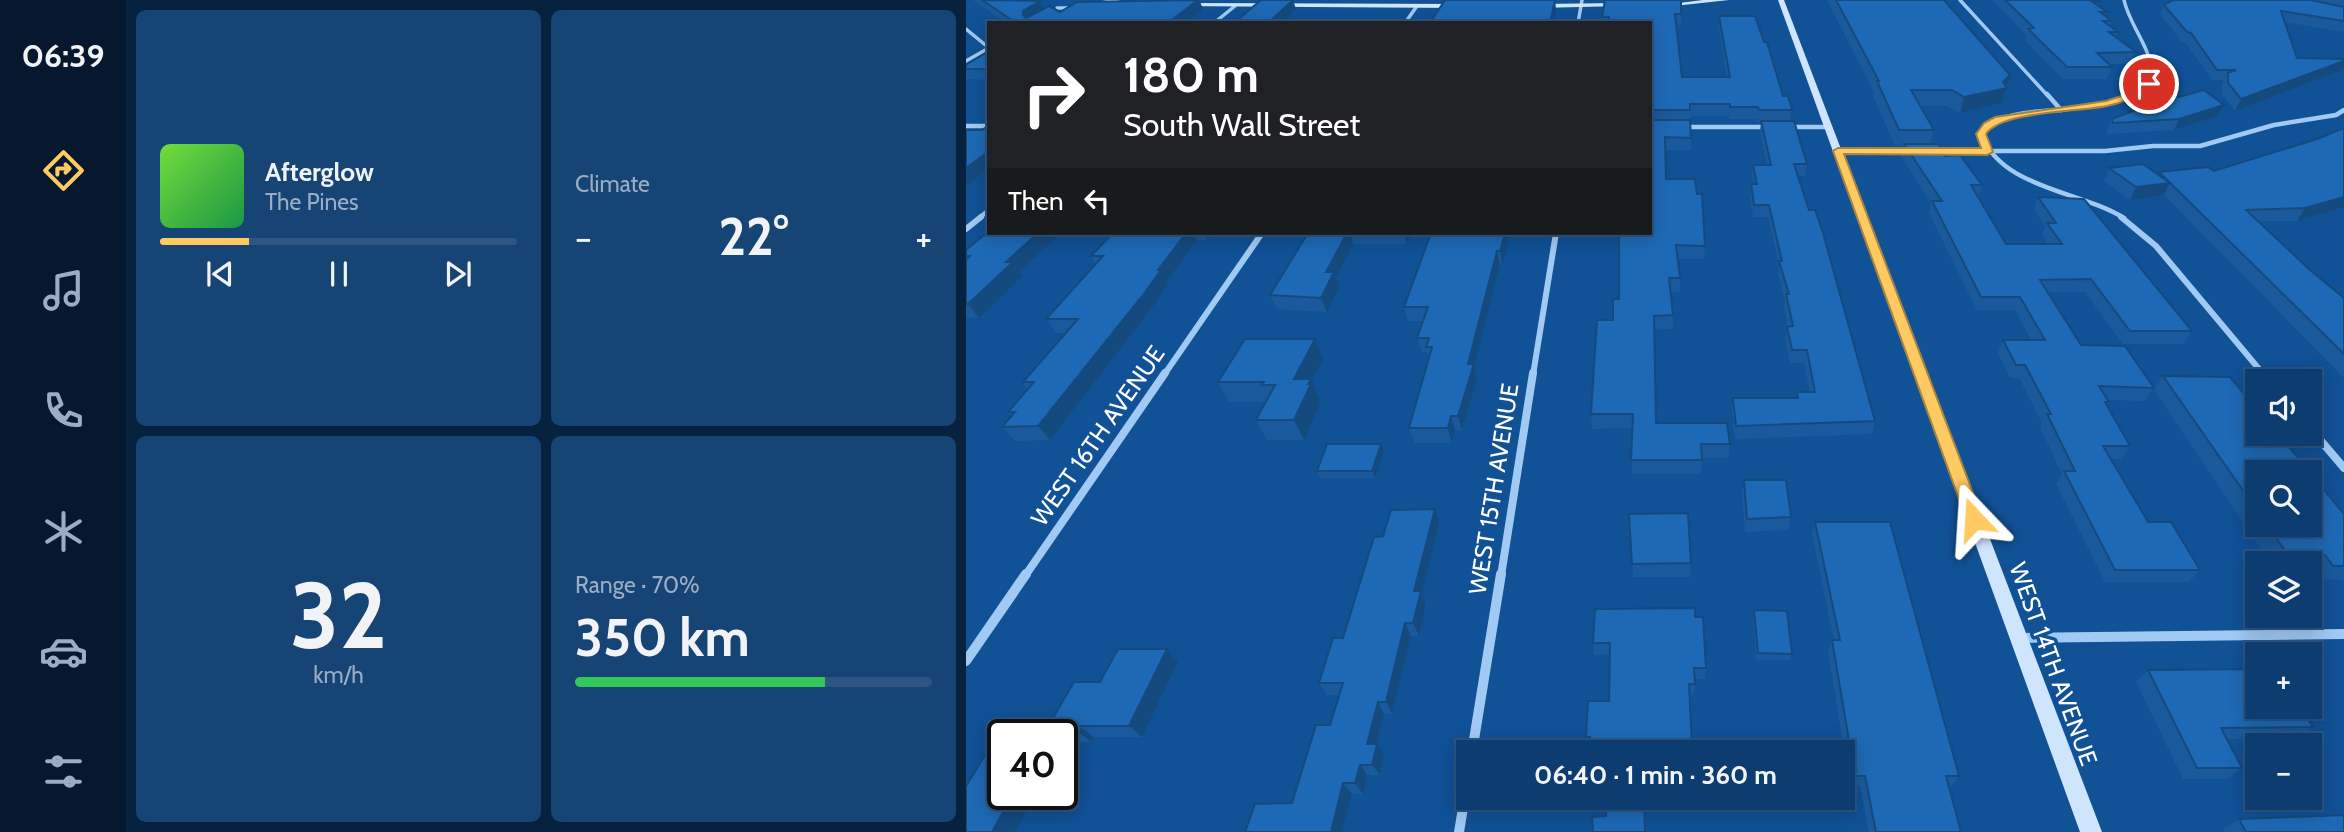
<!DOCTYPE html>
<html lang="en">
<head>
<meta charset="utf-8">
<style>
  :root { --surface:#0d3d70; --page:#164475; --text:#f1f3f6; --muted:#9aaec3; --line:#2d5683; --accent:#ffca62 }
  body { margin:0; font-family:Cabin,sans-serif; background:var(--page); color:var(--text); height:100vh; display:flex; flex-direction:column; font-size:26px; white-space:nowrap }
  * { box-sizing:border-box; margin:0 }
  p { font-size:23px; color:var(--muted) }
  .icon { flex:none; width:38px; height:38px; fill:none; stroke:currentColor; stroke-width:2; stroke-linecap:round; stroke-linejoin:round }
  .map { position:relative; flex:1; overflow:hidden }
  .side { display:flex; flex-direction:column; gap:10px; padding:10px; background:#07223e; width:840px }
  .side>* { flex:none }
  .top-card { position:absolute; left:21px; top:21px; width:665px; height:214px; border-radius:0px; box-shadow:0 4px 18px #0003,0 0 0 2px var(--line); background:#202124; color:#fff; overflow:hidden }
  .buttons { position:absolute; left:1279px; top:369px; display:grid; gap:14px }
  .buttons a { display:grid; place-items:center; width:77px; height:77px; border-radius:0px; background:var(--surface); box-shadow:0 4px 18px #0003,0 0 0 2px var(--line); font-size:35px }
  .speed { position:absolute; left:21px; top:719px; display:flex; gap:14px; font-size:35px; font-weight:700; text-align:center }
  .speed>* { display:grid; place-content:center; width:91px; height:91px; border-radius:50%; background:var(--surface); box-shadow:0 4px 18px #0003,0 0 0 2px var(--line); line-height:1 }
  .speed .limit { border:4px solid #111; border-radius:10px; background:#fff; color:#111 }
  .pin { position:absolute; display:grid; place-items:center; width:60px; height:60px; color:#fff; margin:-30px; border:4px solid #fff; border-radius:50%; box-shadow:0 2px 7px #0007 }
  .me { position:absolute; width:77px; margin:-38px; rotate:340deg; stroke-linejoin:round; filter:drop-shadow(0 0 5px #0008) }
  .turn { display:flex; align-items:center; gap:24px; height:147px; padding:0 21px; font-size:32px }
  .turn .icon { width:91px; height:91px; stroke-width:2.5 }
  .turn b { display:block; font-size:49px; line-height:60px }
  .then { display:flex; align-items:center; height:66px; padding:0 21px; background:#0003; gap:14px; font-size:26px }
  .big { font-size:52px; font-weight:700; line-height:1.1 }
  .side .card { flex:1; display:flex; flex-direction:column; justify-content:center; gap:10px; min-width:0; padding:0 24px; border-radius:10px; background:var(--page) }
  .side .dial { align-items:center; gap:0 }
  .dial b { font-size:91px; line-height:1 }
  .song { display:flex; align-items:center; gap:21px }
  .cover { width:84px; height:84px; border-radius:10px; background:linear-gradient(135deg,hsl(100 70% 55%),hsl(140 70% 35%)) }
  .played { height:7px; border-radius:4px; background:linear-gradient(90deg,var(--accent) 25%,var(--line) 25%) }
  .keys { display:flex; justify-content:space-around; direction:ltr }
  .heat { display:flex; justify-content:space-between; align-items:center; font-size:38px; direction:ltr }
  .charge { height:10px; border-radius:5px; background:linear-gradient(90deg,#34c759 70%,var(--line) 0) }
  .side .tiles { flex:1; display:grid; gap:10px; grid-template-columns:repeat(2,1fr) }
  .trip { position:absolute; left:490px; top:740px; width:399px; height:70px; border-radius:0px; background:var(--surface); box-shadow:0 4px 18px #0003,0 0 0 2px var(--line); font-weight:700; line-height:70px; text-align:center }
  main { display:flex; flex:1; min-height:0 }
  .tabs { display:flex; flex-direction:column; width:126px; justify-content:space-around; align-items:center; background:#05182d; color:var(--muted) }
  .tabs .icon { width:49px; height:49px }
  .tabs .selected { color:var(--accent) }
  .tabs b { font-size:32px; color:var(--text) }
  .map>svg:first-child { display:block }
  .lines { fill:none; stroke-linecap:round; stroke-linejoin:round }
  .street-far4 { stroke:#a0caf3; stroke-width:3.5 }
  .street-far3 { stroke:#a0caf3; stroke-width:4.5 }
  .street-far2 { stroke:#a0caf3; stroke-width:6 }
  .street-far1 { stroke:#a0caf3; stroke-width:8 }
  .street { stroke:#a0caf3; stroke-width:10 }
  .secondary { fill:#cfe5fd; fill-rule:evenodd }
  .wall { fill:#1a5a9c }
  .shaded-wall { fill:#154a7f }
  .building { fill:#1e69b5; stroke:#154a7f; stroke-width:2 }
  .route { fill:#ffca62; stroke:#a68340; stroke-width:2 }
  .labels { text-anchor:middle; stroke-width:7; stroke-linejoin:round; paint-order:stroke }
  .street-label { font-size:24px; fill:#fff; stroke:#115196 }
</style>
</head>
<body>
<main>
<nav class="tabs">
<b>06:39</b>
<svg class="icon selected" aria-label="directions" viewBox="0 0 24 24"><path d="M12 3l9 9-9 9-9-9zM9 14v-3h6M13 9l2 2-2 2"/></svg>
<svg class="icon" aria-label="music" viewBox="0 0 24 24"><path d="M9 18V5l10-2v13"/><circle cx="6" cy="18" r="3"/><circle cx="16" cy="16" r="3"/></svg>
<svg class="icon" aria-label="phone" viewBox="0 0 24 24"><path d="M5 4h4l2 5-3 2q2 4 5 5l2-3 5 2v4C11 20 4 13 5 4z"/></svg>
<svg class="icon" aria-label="climate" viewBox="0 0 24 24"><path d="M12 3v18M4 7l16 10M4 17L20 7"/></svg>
<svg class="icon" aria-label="car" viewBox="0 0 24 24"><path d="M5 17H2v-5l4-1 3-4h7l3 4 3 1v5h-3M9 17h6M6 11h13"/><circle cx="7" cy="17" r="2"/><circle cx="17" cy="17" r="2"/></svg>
<svg class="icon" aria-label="filters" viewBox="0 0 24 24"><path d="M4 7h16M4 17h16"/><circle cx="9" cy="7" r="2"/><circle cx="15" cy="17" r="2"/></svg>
</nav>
<section class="side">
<div class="tiles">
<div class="card">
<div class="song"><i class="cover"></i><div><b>Afterglow</b><p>The Pines</p></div></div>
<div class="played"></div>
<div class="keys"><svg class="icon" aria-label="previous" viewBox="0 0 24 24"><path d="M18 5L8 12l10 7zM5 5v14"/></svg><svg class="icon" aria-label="pause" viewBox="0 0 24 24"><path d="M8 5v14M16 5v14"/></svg><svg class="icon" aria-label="next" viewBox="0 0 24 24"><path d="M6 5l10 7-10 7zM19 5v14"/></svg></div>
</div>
<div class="card"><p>Climate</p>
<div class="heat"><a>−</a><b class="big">22°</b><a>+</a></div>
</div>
<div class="card dial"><b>32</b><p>km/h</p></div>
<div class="card"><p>Range · 70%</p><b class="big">350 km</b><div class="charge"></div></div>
</div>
</section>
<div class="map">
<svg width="1378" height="832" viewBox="0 0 1378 832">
  <rect width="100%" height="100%" fill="#115196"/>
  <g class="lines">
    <g class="street-far4">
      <polyline points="994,0 1082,96"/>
      <path d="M 1158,0 C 1165,35 1211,73 1163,96"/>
      <polyline points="91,8 110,8"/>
      <polyline points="248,23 269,6"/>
      <polyline points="439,23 451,6"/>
      <polyline points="612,23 616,0"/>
      <polyline points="0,29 23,48"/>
      <polyline points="0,61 23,48"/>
    </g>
    <g class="street-far3">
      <path d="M 1081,94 L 1095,110 C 1066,112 1036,111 1015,134 C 1036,189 1113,190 1158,218"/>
      <polyline points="1095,110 1142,103 1167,94"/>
      <polyline points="0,126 23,126"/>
      <polyline points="717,127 803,127"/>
      <polyline points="822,127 863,127"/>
      <polyline points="872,151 945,151"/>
      <polyline points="968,151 1139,151 1187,146 1234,146 1308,125 1370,115 1378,110"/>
      <polyline points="13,218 23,210"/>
    </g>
    <g class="street-far2">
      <polyline points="1155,217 1190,246 1298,375"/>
      <polyline points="0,229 15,217"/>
      <polyline points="198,375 296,233"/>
      <polyline points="567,375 590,233"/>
    </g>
    <g class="street-far1">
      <polyline points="1297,373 1304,382"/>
      <polyline points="1344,428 1378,468"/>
      <polyline points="59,576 199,373"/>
      <polyline points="535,576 567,373"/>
    </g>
    <g class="street">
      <polyline points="1053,638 1378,634"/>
      <polyline points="0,661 60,574"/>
      <polyline points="506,752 535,574"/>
      <polyline points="493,832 502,778"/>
    </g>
    <g class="secondary">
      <polygon points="136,0 151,0 167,4 164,6"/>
      <polygon points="737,0 763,0 699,7 696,5"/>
      <polygon points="812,0 818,0 1136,832 1114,832"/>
      <polygon points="216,3 493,4 496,6 493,8 214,6"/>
      <polygon points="654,3 656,6 573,8 570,6 573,4"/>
    </g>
  </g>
  <g class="wall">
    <polygon points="7,0 73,0 78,8 94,12 206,0 248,0 233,0 237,9 219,23 41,23"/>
    <polygon points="715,0 715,25 710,24 716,77 761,77 753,27 753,16 817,96 826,110 824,121 841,164 839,176 831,176 909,421 906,434 769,439 766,411 767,398 830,398 831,392 844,392 838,363 824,363 819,339 822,327 818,307 819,301 812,273 813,265 802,217 787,217 784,196 785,184 788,184 786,177 787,165 801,165 794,132 795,122 792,122 791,119 763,119 763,116 724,116 725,150 699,150 700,179 739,246 738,259 712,259 714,278 714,292 705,292 707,315 707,329 688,330 690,423 764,444 762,458 736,458 735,474 666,474 666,428 626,429 625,414 647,320 653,299 684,233 684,23 636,23 636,17"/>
    <polygon points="861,0 978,0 1041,88 1036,103 994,113 981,106 954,106 968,130 964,144 1016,185 1012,197 1040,244 1082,244 1076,235 1079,227 1068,209 1072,197 1226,331 1218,344 1157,344 1119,292 1082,292 1115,345 1188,388 1179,401 1142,400 1143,402 1141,405 1164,446 1156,459 1145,459 1182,522 1234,570 1223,582 1139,582 1090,484 1096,474 1074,427 1076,423 1053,378 1044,378 1032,353 1037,340 1065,340 1049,310 1011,310 963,213 965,203 935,156 938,146 929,146 907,96 908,92"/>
    <polygon points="1026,0 1133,0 1135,2 1133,6 1141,12 1139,16 1146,21 1144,26 1152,32 1150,37 1170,52 1165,64 1142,64 1146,67 1141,79 1096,79 1059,40 1060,35"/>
    <polygon points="1207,0 1378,0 1378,32 1319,22 1331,58 1378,59 1378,66 1376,70 1269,111 1256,94 1256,84 1258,80 1246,80 1220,43 1216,42 1194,14 1198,5"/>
    <polygon points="23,51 23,80 0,79 0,65"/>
    <polygon points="1258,105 1252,116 1208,130 1142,134 1141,130 1146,119"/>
    <polygon points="1143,168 1192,175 1193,172 1248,171 1378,207 1331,221 1293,221 1344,270 1378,298 1378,378 1198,195 1164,200 1138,181"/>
    <polygon points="147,233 248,233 242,240 231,240 201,281 202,284 188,305 84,440 49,441 36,427 45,416 42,412 62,389 57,382 99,333 90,333 80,319 130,264 125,256"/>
    <polygon points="342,233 446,233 441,244 387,244 370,278 373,287 361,312 311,309 304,295"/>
    <polygon points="545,233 536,265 534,265 508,367 511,379 496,430 489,430 486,443 448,443 443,428 463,358 461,352 456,352 451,338 457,321 442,321 438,307"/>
    <polygon points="0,250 54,272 57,276 13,318 1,318 0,319"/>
    <polygon points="349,339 357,359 346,381 353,399 353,401 354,404 338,440 301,440 290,420 300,402 263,402 252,382"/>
    <polygon points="1197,376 1292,472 1292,525 1344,525 1378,514 1378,580 1352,579 1344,568 1344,564 1305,564 1188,390"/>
    <polygon points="418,450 409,478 354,478 351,471"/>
    <polygon points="778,480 825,517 822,530 779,532 776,493"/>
    <polygon points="663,514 725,563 724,577 667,577"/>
    <polygon points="849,522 993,776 986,786 983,786 995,832 903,832 894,786 884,786 862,651 866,640 868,640 846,534"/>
    <polygon points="473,523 456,594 460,604 453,636 445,636 426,714 418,714 411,744 418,755 414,775 401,775 397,794 386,794 376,832 279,832 326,803 364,725 373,695 361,695 353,683 377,638 417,536"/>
    <polygon points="788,610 826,654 824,660 790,660 787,617"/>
    <polygon points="729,617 740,668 739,679 729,679 728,695 724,695 624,748 621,748 620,737 643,701 644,654 628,655 627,643"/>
    <polygon points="212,662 176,737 128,737 125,742 96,742 96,735 86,735 80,730"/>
    <polygon points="1182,670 1347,727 1330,739 1261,739 1276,768 1261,779 1217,779 1170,682"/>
    <polygon points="641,798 807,798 804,808 749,808 749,803 678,804 640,816"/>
    <polygon points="1273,819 1378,832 1259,832 1257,829"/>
  </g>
  <g class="shaded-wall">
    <polygon points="232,0 233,0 237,9 219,23 202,23"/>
    <polygon points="327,0 330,9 316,23 302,23"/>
    <polygon points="589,0 590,9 588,23 584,23"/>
    <polygon points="74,1 79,10 63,20 57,15 57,11"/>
    <polygon points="1378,61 1378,66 1376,70 1269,111 1275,99"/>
    <polygon points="1044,75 1036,103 994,113 998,97 1037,82"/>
    <polygon points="1258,105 1252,116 1208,130 1213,119"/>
    <polygon points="23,151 23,168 0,186 0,168"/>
    <polygon points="1204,183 1198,195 1164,200 1170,187"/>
    <polygon points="1378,197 1378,207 1331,221 1339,208"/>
    <polygon points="72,233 94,233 54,272 57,276 13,318 2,304 40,262"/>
    <polygon points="220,233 228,233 231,240 201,281 202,284 188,305 84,440 72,426"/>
    <polygon points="238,233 248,233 242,240"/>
    <polygon points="381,233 384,233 387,244 370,278 373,287 361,312 355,298 360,272"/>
    <polygon points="438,233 446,233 441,244"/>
    <polygon points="539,233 545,233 536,265 534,251"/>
    <polygon points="531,251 534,265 508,367 511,379 496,430 492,416 502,364"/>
    <polygon points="349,339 357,359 346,381 353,399 353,401 354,404 338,440 328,420 328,379"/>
    <polygon points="485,416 489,430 486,443 482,428"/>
    <polygon points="415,444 418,450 409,478 406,471"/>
    <polygon points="469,509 473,523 456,594 460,604 453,636 447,623 448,591"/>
    <polygon points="439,623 445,636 426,714 420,702"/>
    <polygon points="201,649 212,662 176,737 163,726"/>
    <polygon points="412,702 418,714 408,755 401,744"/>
    <polygon points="113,726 128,737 125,742 110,730"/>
    <polygon points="411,744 418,755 414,775 406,765"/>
    <polygon points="394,765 401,775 397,794 389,783"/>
    <polygon points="377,783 386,794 376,832 365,832"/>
    <polygon points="47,794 70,794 49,832 26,832"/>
  </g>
  <g class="building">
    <polygon points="16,0 74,1 57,11 57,15 60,18 83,6 94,12 111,2 232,0 202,23 50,23"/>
    <polygon points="295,0 327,0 302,23 268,23"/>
    <polygon points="479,0 589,0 584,23 464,23"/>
    <polygon points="639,0 715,0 715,14 709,14 716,77 764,77 753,16 789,16 798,42 801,42 817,96 822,96 826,110 793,110 792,107 764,107 764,104 724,104 724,110 684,110 684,23 643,23 643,17 636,17"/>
    <polygon points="870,0 978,0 1044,75 1037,82 1041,88 998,97 986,90 945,90 968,130 933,130 911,81 913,81"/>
    <polygon points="1039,0 1133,0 1135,2 1127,2 1141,12 1134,12 1146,21 1137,21 1152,32 1143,32 1170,52 1131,53 1146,67 1101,67 1062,29 1068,28"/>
    <polygon points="1207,0 1345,0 1378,7 1378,21 1315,11 1331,58 1378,59 1378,61 1275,99 1262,83 1262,73 1270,70 1251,70 1225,33 1221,32 1198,5"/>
    <polygon points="23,51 23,69 0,69 0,65"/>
    <polygon points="1238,90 1258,105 1213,119 1147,123 1146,119 1206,96 1213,97"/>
    <polygon points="684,120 724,120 725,138 699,137 700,179 729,179 731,194 736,194 739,246 710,245 714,278 703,278 707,315 688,316 690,423 761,423 764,444 735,444 736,460 665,460 667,414 625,414 631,320 647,320 647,299 653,299 653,233 684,233"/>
    <polygon points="795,121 828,121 841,164 828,164 843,210 849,210 857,233 909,421 770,426 767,398 832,398 831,392 849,392 841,350 826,350 821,327 827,326 820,294 823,294 813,261 816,261 803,205 788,205 785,184 791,184 787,165 805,165"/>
    <polygon points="23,125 23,151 0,168 0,130 16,130"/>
    <polygon points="1378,128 1378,197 1339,208 1280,210 1344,270 1378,298 1378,354 1193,172 1242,167 1248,171 1351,139"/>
    <polygon points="938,144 973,144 979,156 994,155 1016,185 1005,185 1040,244 1096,244 1081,223 1090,223 1072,197 1118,199 1226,331 1164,331 1125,279 1074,280 1115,345 1159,346 1188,388 1133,386 1143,402 1139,402 1164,446 1137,446 1182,522 1205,522 1234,570 1149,570 1098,471 1109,471 1081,414 1085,414 1059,365 1050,365 1037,340 1079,340 1054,297 1015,297 966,201 976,201"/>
    <polygon points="1177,164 1204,183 1170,187 1143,168"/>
    <polygon points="23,231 23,233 72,233 40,262 47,262 2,304 0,304 0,260 4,256 0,256 0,250"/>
    <polygon points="147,233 220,233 192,270 195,270 180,291 72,426 36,427 49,412 42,412 68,382 57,382 112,319 80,319 137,256 125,256"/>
    <polygon points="342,233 381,233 360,272 368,272 355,298 304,295"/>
    <polygon points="465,233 539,233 534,251 531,251 502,364 508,364 492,416 485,416 482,428 443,428 466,347 460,347 463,338 451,338 462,307 438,307"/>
    <polygon points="279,339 349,339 328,379 345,379 342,384 345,384 328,420 290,420 309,385 296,385 298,382 252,382"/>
    <polygon points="1197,376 1264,377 1292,410 1292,434 1312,434 1344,472 1292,472 1292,512"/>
    <polygon points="361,444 415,444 406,471 351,471"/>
    <polygon points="1344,473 1378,514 1378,566 1367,566 1359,555 1322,555 1301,525 1344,525"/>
    <polygon points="778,480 820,480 825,517 781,519"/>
    <polygon points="469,509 448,591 455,591 447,623 439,623 420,702 412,702 401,744 411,744 406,765 394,765 389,783 377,783 365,832 279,832 289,804 326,803 350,725 364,725 377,683 353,683 367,638 377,638 408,537 417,536 425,510"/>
    <polygon points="722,513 725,563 666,564 663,514"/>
    <polygon points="849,522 924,522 993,776 980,776 995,832 910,832 899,776 889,776 866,640 874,640"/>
    <polygon points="729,608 729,617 737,617 740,668 728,668 729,684 723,684 726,747 801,746 802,752 623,752 624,737 620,737 622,701 643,701 644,643 627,643 629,609"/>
    <polygon points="788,610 821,611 826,654 792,653"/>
    <polygon points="152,649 201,649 163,726 113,726 110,730 80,730 108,682 134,682"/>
    <polygon points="1292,669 1292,707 1334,707 1347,727 1255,728 1276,768 1231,768 1182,670"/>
    <polygon points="28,741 37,741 37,794 47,794 26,832 0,832 0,786"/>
    <polygon points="641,798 678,798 679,832 627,832 626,817 640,816"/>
    <rect x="751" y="798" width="56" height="1"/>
    <polygon points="1378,815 1378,832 1280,832 1273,819"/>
  </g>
  <path class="route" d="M 1183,81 L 1187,84 L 1186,86 C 1172,96 1158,103 1141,106 C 1113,112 1036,111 1020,134 L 1027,152 L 1021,155 L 878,154 L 1017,519 L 1014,524 L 1008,526 L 1002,524 L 867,151 L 872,148 L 1015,148 L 1010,134 L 1018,123 L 1029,117 L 1140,101 L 1164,93 Z"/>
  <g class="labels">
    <g class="street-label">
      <text transform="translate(132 436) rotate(-55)" y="8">WEST 16TH AVENUE</text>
      <text transform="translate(528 489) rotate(-81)" y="8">WEST 15TH AVENUE</text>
      <text transform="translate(1087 664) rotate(70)" y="8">WEST 14TH AVENUE</text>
    </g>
  </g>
</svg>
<div class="buttons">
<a><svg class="icon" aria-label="sound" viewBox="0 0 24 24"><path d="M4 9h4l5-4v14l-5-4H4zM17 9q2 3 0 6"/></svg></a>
<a><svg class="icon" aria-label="search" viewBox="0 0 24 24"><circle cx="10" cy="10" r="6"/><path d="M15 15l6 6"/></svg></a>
<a><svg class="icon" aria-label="layers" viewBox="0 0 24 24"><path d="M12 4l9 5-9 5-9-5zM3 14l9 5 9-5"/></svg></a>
<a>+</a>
<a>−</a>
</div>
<div class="speed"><div class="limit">40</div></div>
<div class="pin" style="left:1183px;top:84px;background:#d93025"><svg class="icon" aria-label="arrive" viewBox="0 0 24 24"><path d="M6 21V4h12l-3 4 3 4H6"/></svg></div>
<svg class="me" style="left:1008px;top:519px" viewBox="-20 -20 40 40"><path d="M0-17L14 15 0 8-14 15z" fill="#ffca62" stroke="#fff" stroke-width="4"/></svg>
<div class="trip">06:40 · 1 min · 360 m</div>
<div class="top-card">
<div class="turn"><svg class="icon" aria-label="right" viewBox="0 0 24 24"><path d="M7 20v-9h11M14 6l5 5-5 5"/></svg><div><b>180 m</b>South Wall Street</div></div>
<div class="then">Then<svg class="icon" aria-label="left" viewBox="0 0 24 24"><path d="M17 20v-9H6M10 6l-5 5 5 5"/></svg></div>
</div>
</div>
</main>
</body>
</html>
